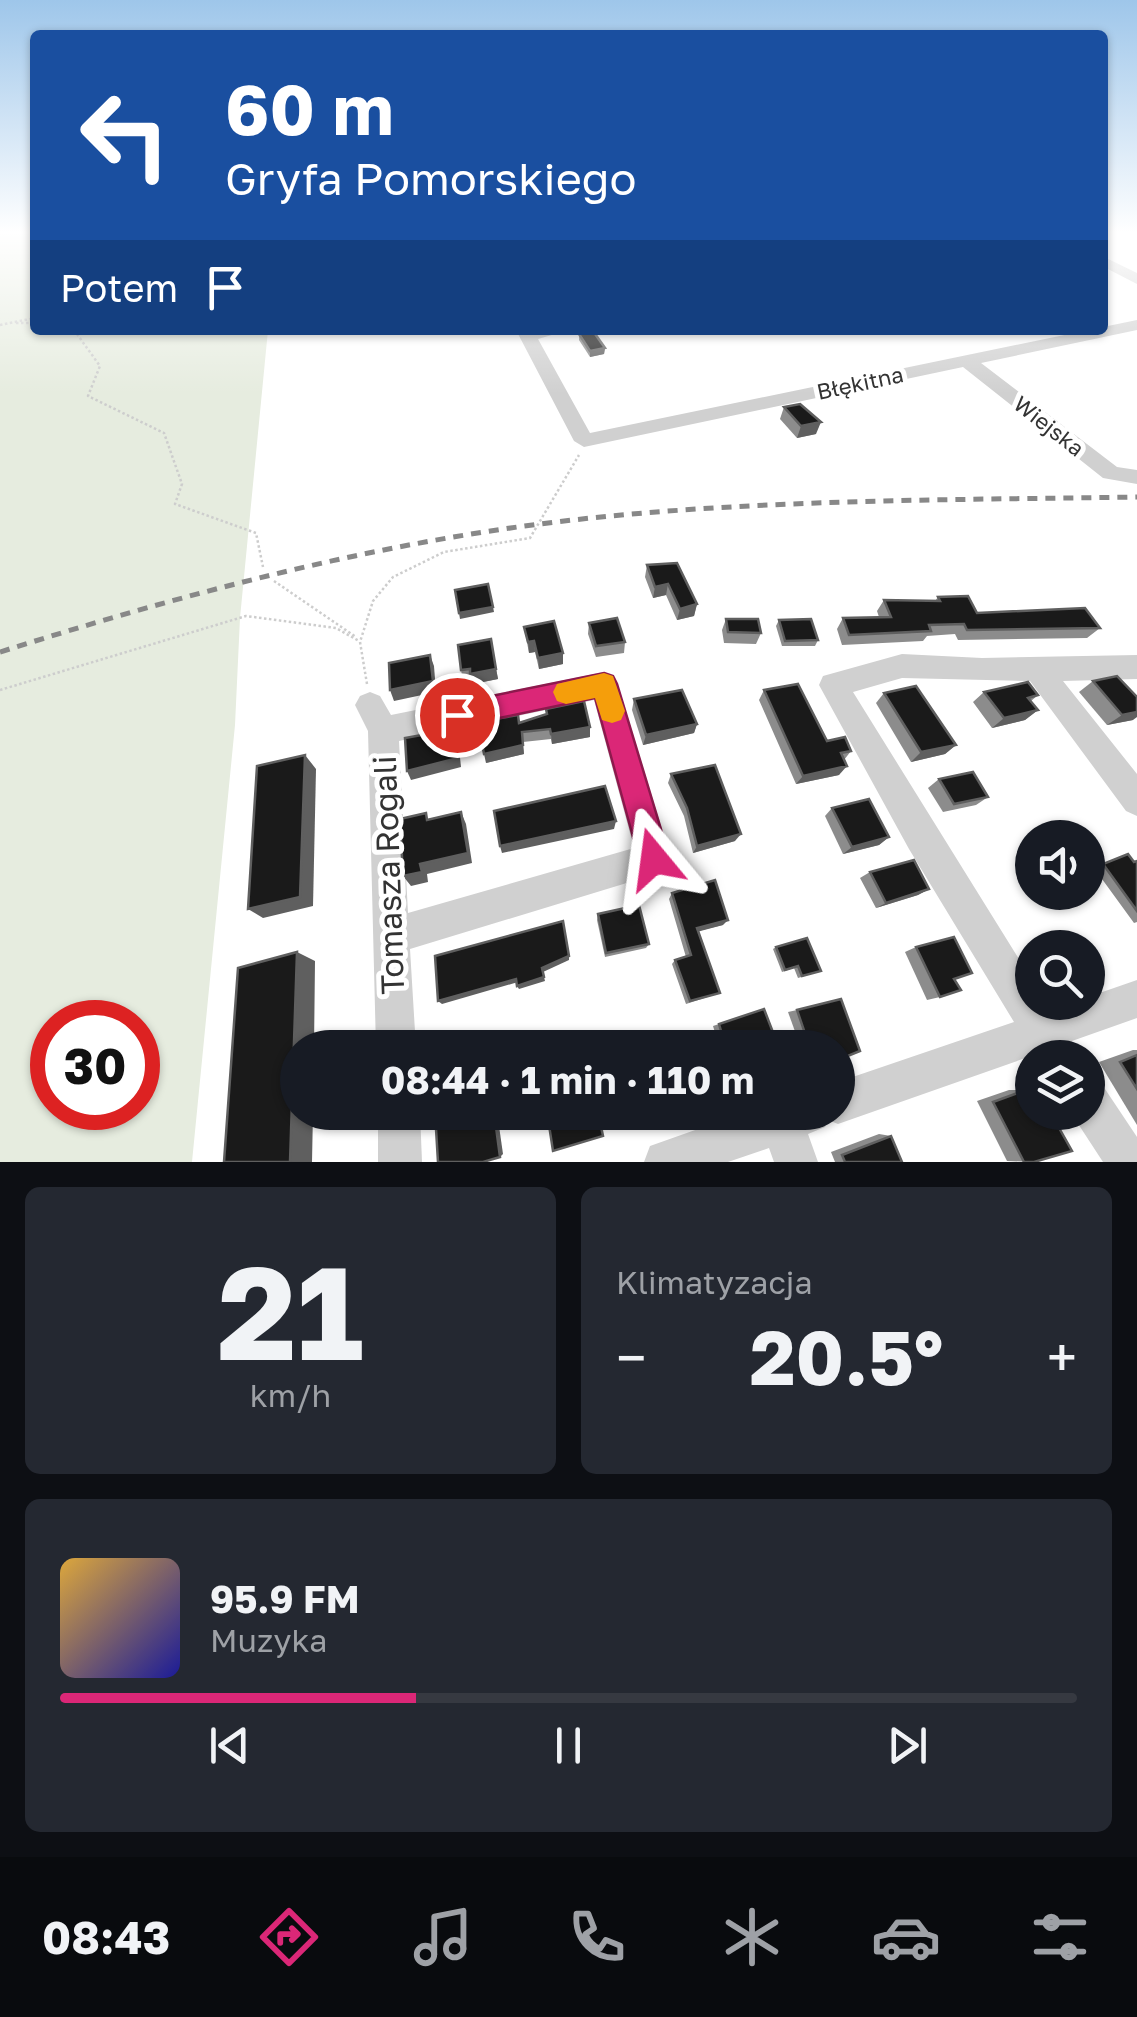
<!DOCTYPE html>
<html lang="pl">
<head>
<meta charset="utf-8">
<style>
  :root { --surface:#171b24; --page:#242831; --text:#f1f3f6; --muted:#9ea1a6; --line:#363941; --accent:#db2777 }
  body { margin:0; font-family:"Golos Text",sans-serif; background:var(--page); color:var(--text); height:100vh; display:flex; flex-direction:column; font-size:38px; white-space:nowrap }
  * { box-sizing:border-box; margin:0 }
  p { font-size:32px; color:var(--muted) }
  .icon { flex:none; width:55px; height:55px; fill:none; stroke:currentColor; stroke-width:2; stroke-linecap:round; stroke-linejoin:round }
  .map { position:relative; height:1162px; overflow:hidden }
  .details { display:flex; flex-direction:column; gap:25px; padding:25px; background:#0d0f14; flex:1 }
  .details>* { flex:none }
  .hud { position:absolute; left:30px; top:30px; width:1078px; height:305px; border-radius:10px; box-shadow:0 2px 8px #0004; background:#1a4fa0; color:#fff; overflow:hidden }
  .fabs { position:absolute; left:1015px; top:820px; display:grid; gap:20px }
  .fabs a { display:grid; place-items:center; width:90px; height:90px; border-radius:50%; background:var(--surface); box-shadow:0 2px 8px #0004; font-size:50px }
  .speed { position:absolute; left:30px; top:1000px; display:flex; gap:20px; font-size:50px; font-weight:700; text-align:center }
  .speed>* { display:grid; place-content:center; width:130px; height:130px; border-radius:50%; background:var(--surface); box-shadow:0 2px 8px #0004; line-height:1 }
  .speed .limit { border:15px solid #d22; background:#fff; color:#111 }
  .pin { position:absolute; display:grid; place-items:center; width:85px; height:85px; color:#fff; margin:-42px; border:5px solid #fff; border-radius:50%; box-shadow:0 2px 10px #0007 }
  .me { position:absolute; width:110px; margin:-55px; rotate:344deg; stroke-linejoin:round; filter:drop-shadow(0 0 8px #0008) }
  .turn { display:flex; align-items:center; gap:35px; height:210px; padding:0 30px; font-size:45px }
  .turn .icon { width:130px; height:130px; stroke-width:2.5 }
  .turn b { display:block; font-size:70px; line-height:85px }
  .then { display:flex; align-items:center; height:95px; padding:0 30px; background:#0003; gap:20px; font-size:38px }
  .big { font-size:75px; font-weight:700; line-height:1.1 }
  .details .tile { flex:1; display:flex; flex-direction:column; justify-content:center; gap:15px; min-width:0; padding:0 35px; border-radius:15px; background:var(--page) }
  .details .dial { align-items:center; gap:0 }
  .dial b { font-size:130px; line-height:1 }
  .song { display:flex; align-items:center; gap:30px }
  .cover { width:120px; height:120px; border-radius:15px; background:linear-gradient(135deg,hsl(40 70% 55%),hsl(240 70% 35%)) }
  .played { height:10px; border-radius:5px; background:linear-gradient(90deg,var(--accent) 35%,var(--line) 35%) }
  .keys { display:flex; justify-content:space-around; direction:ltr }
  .heat { display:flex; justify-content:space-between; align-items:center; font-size:55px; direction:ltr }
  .details .tiles { flex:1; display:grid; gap:25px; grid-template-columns:1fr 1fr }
  .tile:last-child { grid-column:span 2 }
  .trip { position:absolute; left:280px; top:1030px; width:575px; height:100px; border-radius:50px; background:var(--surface); box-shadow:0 2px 8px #0004; font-weight:700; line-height:100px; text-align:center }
  .tab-bar { display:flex; height:160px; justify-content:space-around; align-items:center; background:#090b0e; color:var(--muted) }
  .tab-bar .icon { width:70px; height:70px }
  .tab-bar .active { color:var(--accent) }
  .tab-bar b { font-size:45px; color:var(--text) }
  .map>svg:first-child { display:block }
  .green { fill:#e6ecdf; fill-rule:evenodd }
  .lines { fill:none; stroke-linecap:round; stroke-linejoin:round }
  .path { stroke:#cdcdcd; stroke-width:2.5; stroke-dasharray:2.5 2.5; stroke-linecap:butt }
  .minor { fill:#d0d0d0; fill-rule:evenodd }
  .rail { stroke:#888; stroke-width:5; stroke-dasharray:10 8; stroke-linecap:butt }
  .wall { fill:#8c8c8c }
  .shaded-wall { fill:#5f5f5f }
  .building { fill:#1a1a1a; stroke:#5f5f5f; stroke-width:2.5 }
  .route { fill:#db2777; stroke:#8e194d; stroke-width:2.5 }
  .slow { fill:#f59e0b }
  .labels { text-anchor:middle; stroke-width:10; stroke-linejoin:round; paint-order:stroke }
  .far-street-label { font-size:22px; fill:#333; stroke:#fff }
  .near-street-label { font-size:32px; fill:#333; stroke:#fff }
</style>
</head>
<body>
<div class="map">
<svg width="1137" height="1162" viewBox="0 0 1137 1162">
  <rect width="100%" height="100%" fill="#fff"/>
  <path class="green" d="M 0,231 L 35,231 L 35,330 L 268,330 L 240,618 L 235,725 L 192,1162 L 0,1162 ZM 52,1022 L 138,1022 L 138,1108 L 52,1108 Z"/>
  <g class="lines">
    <g class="path">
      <polyline points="16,323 35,323"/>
      <polyline points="0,325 35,318"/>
      <polyline points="74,330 100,366 88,396 164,433 182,484 175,504 256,533 263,567"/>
      <polyline points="274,581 356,637"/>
      <polyline points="367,684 360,642 373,601 393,577 444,552 530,538 579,455"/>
      <polyline points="0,690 246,616 336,628 359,641"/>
    </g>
    <g class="minor">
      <polygon points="1102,256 1137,273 1137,284 1102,266"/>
      <polygon points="1137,320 1137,330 981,363 1117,467 1137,470 1137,484 1103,478 963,367 584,447 574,441 516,330 569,330 538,339 590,433"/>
      <polygon points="902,654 982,658 1137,655 1137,679 1063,681 1137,774 1137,816 1126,811 1030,681 902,678 853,692 1032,980 1032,1002 1047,1002 1051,1009 1070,1002 1088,1002 1088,997 1137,980 1137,1018 1072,1041 1079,1058 1034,1055 838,1124 828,1120 825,1127 808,1134 818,1162 774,1162 769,1148 728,1162 644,1162 650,1146 746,1112 838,1112 838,1082 1014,1022 909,849 819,685 823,676"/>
      <path d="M 604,672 L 614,676 L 618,685 L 671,859 L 666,871 L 410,949 L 416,1048 L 376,1048 L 368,731 L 355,705 L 360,696 L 370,692 L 380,696 L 391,715 ZM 594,700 L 634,848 L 408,913 L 399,741 Z"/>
      <polygon points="1088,1080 1103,1086 1137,1137 1137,1162 1103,1162 1073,1116 1072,1112 1088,1112"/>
      <polygon points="378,1112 420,1112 422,1162 378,1162"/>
    </g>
    <path class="rail" d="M 0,652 C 193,591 389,539 591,518 C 773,499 955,500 1137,497"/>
  </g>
  <g class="wall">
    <polygon points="579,334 605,348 604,354 590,357 579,340"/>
    <polygon points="784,407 816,434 797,438 780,419"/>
    <polygon points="647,565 697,604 694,616 677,620 666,595 653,598 645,577"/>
    <polygon points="938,597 977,613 1100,628 1087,638 958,640 955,634 927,636 923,641 842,645 837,629 843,618 879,617 877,611 884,600 935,601"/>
    <polygon points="726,619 761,633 756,644 724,643 722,630"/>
    <polygon points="779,620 818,640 815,646 782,646 776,626"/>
    <polygon points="589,623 625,642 624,653 596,657 588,634"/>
    <polygon points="524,627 563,664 539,669 535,652 529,653"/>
    <polygon points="491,639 498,679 473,684 472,680 463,681 461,670"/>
    <polygon points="1093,681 1133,720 1107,725 1079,692"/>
    <polygon points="764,690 827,741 851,751 844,760 839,775 796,784 759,700"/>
    <polygon points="984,692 1038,695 1031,701 1038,710 1025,720 992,728 973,702"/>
    <polygon points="884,693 956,745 945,754 911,762 876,703"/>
    <polygon points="634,699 697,724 694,733 643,745 632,710"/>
    <polygon points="519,723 590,727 590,737 552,744 551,739 523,742 524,754 486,763"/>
    <polygon points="671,774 735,841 693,853 684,816 668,783"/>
    <polygon points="939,779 988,797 976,805 943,812 928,788"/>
    <polygon points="832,808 889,837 879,845 843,854 825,816"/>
    <polygon points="1128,854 1134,862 1137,861 1137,922 1134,923 1094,868"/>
    <polygon points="870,872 929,889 918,895 876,908 860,878"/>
    <polygon points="672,893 723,925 698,931 720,993 686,1004 672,964 675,960 686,957 669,899"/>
    <polygon points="598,914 649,944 646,948 605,957 597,920"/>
    <polygon points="776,947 821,971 798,978 794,968 782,972 773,949"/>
    <polygon points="916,947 954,979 940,997 927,1000 905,952"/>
    <polygon points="764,1009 779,1048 720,1048 713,1026"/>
    <polygon points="797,1010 838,1048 801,1048 788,1012"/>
    <polygon points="1133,1050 1137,1050 1137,1125 1099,1062"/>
    <polygon points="1009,1090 1026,1090 1042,1118 1054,1119 1034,1162 1007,1161 977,1101"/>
    <polygon points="879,1134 891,1136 902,1162 835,1162 831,1152"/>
  </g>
  <g class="shaded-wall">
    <polygon points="605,348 604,354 590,357 590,351"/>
    <polygon points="821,422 816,434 797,438 801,426"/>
    <polygon points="668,584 666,595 653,598 655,587"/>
    <polygon points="697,604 694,616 677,620 680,609"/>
    <polygon points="493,607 494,612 460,619 459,613"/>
    <polygon points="534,641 535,652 529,653 528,642"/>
    <polygon points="563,653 563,664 539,669 538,658"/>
    <polygon points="430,655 434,666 436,692 394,701 390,690"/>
    <polygon points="496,669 498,679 473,684 470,674"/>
    <polygon points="1038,710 1025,720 992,728 1004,718"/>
    <polygon points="1137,712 1137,717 1133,720 1107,725 1122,715"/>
    <polygon points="697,724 694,733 643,745 646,735"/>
    <polygon points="590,727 590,737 552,744 551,734"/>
    <polygon points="455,729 458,738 461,767 411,780 407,771"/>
    <polygon points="523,745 524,754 486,763 484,754"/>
    <polygon points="956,745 945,754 911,762 921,752"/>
    <polygon points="305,755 316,769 313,906 263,918 248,909"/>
    <polygon points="847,766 839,775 796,784 803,776"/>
    <polygon points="461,812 466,824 472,863 427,874 428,882 411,886 403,876"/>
    <polygon points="616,821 614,829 502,853 500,846"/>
    <polygon points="741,834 735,841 693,853 697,846"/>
    <polygon points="889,837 879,845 843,854 852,847"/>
    <polygon points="929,889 918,895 876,908 886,903"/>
    <polygon points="728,920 723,925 693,933 697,928"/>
    <polygon points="297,952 315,961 314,1048 298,1048 298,1112 313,1112 312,1162 290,1162"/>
    <polygon points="569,956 569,960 543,972 542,968"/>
    <polygon points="544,977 545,981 519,989 517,986"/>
    <polygon points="516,979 518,982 442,1004 438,1001"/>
    <polygon points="494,1112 497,1112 503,1154 500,1157"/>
  </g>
  <g class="building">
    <polygon points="593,331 605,348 590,351 579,334"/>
    <polygon points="800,404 821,422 801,426 784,407"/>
    <polygon points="677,563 697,604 680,609 668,584 655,587 647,565"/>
    <polygon points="488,584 493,607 459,613 455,590"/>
    <polygon points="968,596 977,613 1085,608 1100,628 967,630 964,624 929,625 931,631 849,635 843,618 891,617 884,600 940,601 938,597"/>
    <polygon points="617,618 625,642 596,646 589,623"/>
    <polygon points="726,619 758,619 761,633 728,632"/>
    <polygon points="811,619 818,640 785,641 779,620"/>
    <polygon points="554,621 563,653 538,658 534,641 528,642 524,627"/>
    <polygon points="491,639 496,669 470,674 470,669 461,670 458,645"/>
    <polygon points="430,655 433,681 390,690 389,663"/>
    <polygon points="1117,676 1137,697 1137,712 1122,715 1093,681"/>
    <polygon points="1028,682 1038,695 1028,698 1038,710 1004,718 984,692"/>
    <polygon points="798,684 827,741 845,737 851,751 841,753 847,766 803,776 764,690"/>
    <polygon points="916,686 956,745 921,752 884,693"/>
    <polygon points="682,690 697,724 646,735 634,699"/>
    <polygon points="584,701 590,727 551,734 550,729 522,732 523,745 484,754 478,722 518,715 519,723 547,714 546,709"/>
    <polygon points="455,729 458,758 407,771 405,738"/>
    <polygon points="305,755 300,897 248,909 257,766"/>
    <polygon points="715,765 741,834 697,846 687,808 671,774"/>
    <polygon points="973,772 988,797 954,804 939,779"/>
    <polygon points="605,786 616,821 500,846 494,811"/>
    <polygon points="869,799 889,837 852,847 832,808"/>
    <polygon points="461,812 468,853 420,864 422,872 403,876 400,819 426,813 427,820"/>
    <polygon points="1128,854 1134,862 1137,861 1137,911 1103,864"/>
    <polygon points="914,860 929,889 886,903 870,872"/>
    <polygon points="715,880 728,920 697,928 720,993 690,1001 675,960 691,955 672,893"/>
    <polygon points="639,905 649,944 606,953 598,914"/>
    <polygon points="563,921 569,956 542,968 544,977 517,986 516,979 438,1001 435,956"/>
    <polygon points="954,937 972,973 954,979 961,990 940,997 916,947"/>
    <polygon points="807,938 821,971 802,976 798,966 785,970 776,947"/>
    <polygon points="297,952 290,1162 224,1162 238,968"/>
    <polygon points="841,999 860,1051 838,1060 838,1048 810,1048 797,1010"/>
    <polygon points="764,1009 779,1048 726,1048 719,1024"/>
    <polygon points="679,1040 681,1048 648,1048"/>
    <polygon points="1137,1055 1137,1089 1120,1062"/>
    <polygon points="1026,1090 1032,1101 1032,1112 1039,1112 1045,1123 1054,1119 1072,1151 1034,1162 1024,1162 993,1102"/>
    <polygon points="435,1112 494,1112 500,1157 483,1162 438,1162"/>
    <polygon points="547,1112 598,1112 603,1136 553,1151"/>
    <polygon points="891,1136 902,1162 845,1162 842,1155"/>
  </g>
  <linearGradient id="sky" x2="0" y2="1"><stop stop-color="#9ec6ea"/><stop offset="0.59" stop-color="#fff"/><stop offset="1" stop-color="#fff" stop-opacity="0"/></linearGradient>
  <rect width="1137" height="394" fill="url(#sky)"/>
  <polygon class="route" points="604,673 613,676 617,684 670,859 665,870 654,875 643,870 639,859 595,698 457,727 447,724 443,715 447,706 457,703"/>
  <polygon class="slow" points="604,673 613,676 625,711 621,720 612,723 602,720 595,698 566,704 557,701 553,692 557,684"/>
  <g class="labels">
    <g class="far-street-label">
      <text transform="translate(860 383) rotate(-12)" y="8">Błękitna</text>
      <text transform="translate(1049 426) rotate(38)" y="8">Wiejska</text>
    </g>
    <g class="near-street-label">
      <text transform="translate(389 875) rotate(-92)" y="11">Tomasza Rogali</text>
    </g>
  </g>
</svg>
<div class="fabs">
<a><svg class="icon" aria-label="sound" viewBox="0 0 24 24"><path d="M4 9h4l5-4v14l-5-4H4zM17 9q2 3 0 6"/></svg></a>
<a><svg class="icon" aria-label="search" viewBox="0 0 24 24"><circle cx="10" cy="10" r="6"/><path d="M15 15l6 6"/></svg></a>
<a><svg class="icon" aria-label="layers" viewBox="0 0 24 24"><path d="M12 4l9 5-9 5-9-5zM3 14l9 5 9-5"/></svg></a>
</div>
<div class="speed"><div class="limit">30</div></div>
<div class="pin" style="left:457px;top:715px;background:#d93025"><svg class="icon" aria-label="arrive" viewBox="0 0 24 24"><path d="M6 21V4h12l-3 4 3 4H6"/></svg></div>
<svg class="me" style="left:654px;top:859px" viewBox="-20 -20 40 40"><path d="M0-17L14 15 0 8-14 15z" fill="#db2777" stroke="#fff" stroke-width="4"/></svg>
<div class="trip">08:44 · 1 min · 110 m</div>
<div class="hud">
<div class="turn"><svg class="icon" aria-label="left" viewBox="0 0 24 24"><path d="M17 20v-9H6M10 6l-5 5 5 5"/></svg><div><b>60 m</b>Gryfa Pomorskiego</div></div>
<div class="then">Potem<svg class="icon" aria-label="arrive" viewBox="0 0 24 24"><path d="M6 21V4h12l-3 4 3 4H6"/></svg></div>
</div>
</div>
<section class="details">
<div class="tiles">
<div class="tile dial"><b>21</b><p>km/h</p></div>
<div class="tile"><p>Klimatyzacja</p>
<div class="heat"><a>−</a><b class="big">20.5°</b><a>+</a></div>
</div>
<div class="tile">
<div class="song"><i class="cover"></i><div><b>95.9 FM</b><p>Muzyka</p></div></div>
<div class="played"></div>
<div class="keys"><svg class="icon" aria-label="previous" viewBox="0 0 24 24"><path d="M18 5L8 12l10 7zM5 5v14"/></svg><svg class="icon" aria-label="pause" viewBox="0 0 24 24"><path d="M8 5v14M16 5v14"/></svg><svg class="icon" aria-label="next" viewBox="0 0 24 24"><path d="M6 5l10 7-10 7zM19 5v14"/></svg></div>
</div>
</div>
</section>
<nav class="tab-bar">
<b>08:43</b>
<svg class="icon active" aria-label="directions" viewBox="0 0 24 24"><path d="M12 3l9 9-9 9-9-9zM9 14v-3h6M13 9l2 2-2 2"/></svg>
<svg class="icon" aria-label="music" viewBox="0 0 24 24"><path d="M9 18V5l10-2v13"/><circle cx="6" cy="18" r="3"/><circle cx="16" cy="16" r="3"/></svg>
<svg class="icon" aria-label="phone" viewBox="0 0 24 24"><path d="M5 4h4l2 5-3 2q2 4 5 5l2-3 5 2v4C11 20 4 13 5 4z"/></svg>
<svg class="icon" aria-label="climate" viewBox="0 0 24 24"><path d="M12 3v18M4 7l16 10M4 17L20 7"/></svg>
<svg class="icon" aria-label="car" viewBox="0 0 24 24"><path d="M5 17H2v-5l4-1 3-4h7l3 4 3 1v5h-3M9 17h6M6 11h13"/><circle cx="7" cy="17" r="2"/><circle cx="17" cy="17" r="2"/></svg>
<svg class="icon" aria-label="filters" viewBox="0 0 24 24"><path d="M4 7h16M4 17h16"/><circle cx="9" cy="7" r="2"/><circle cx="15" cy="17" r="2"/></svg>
</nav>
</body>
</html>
